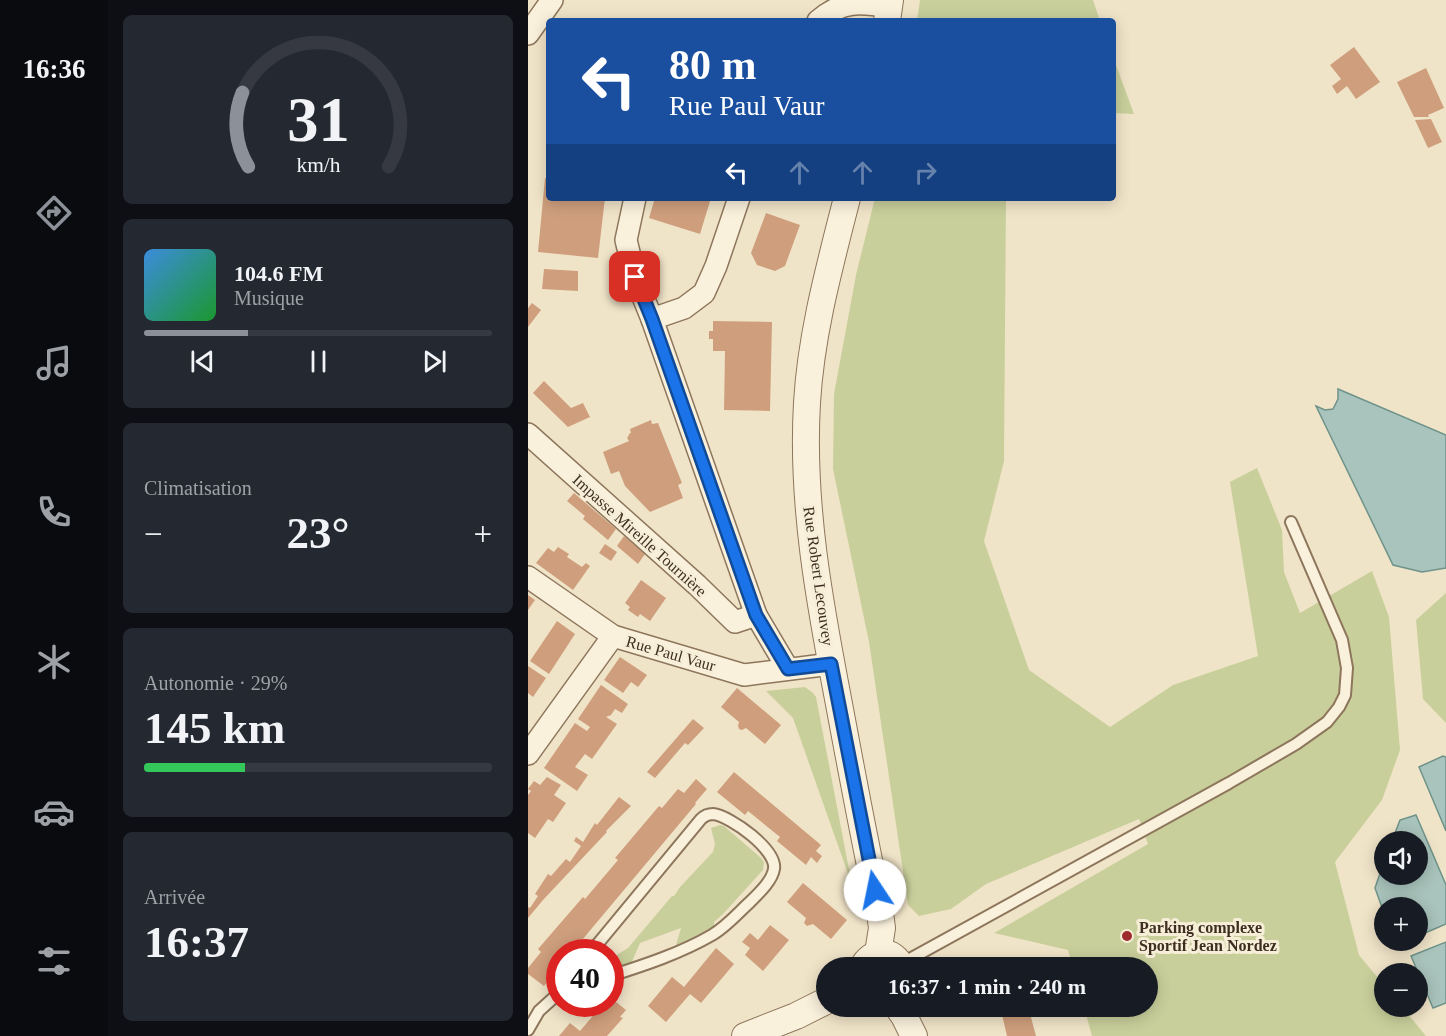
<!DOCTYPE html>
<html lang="fr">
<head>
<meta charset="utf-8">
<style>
  :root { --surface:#171b24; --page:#242831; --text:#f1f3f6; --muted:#9ea1a6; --line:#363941; --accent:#8c9099 }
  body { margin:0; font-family:"Times New Roman",serif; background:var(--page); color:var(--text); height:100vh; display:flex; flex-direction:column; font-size:22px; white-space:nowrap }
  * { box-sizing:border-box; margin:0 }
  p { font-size:20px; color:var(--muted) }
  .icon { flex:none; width:33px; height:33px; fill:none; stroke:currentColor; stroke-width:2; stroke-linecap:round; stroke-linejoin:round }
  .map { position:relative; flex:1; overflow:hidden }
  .details { display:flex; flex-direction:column; gap:15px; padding:15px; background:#0d0f14; width:420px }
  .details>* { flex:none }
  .top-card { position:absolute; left:18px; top:18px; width:570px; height:183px; border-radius:6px; box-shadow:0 3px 15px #0003; background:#1a4fa0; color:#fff; overflow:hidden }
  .controls { position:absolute; left:846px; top:831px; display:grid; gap:12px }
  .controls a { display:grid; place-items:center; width:54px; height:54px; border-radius:50%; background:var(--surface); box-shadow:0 3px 15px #0003; font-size:30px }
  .speed { position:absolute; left:18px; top:939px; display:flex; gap:12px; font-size:30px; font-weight:700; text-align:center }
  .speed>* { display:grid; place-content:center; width:78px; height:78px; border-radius:50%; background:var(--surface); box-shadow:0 3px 15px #0003; line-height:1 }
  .speed .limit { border:9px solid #d22; background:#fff; color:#111 }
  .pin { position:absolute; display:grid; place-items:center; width:51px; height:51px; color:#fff; margin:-26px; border-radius:12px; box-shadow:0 3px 9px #0006 }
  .me { position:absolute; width:66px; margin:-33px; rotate:349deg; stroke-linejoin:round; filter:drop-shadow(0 0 4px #0008) }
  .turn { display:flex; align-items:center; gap:21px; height:126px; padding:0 24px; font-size:27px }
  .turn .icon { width:78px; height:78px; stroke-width:2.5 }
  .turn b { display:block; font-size:42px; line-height:51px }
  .lanes { display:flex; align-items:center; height:57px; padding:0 24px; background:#0003; justify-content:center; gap:30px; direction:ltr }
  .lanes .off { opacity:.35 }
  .big { font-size:45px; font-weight:800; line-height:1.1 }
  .details .card { flex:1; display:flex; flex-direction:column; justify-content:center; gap:9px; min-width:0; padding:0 21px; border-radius:9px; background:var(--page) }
  .details .dial { align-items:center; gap:0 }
  .dial svg { height:156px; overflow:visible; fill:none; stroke:var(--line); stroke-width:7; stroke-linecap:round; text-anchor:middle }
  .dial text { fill:var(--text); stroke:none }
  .song { display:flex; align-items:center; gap:18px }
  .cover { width:72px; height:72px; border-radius:9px; background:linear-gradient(135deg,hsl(210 70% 55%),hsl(130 70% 35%)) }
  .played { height:6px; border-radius:3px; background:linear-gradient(90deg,var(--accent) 30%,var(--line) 30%) }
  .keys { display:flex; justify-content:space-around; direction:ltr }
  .heat { display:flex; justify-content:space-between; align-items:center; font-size:33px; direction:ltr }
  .charge { height:9px; border-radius:4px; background:linear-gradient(90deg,#34c759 29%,var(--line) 0) }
  .trip { position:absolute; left:288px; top:957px; width:342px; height:60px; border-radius:30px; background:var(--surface); box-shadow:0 3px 15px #0003; font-weight:800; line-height:60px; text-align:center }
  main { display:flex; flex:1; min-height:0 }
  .dock { display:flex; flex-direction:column; width:108px; justify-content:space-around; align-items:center; background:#090b0e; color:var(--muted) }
  .dock .icon { width:42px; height:42px }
  .dock .current { color:var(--accent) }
  .dock b { font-size:27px; color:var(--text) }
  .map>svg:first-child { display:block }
  .green { fill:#c9cf9b }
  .water { fill:#a9c4bc; stroke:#6f938a; stroke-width:1.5 }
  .building { fill:#cf9f7d }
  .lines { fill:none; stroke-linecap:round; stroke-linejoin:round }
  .service-casing { stroke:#8d765c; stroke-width:14 }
  .minor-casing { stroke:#8d765c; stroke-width:24 }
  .tertiary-casing { stroke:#8d765c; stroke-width:28 }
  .service { stroke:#faf1dc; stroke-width:10 }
  .minor { stroke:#faf1dc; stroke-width:21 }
  .tertiary { stroke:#faf1dc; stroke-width:26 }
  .route-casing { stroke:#114b97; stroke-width:15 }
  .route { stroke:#1a73e8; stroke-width:10 }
  .poi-dot { fill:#9e2a2b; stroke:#f7eed8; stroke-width:2 }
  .labels { text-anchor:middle; stroke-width:6; stroke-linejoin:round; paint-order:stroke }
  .street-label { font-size:16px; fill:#3d2e20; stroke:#f7eed8 }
  .poi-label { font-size:16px; font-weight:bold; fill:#3d2e20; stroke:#f7eed8; text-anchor:start }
</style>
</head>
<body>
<main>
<nav class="dock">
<b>16:36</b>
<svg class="icon current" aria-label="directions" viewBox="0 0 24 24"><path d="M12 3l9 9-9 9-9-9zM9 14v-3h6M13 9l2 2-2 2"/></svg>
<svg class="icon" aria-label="music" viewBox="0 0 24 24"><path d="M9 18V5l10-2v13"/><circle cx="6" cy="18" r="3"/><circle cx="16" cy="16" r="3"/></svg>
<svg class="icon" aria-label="phone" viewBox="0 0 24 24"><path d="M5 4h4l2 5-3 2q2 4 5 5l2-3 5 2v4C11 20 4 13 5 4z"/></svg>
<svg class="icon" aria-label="climate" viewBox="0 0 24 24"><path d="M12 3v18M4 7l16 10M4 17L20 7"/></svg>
<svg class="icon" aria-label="car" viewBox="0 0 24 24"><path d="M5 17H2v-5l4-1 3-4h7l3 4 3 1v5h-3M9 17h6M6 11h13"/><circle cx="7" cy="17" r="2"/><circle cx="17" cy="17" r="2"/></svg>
<svg class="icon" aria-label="filters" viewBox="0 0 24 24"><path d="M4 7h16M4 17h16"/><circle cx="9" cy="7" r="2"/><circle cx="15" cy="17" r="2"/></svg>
</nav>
<section class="details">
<div class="card dial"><svg viewBox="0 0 100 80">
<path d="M14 69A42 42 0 1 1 86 69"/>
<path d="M14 69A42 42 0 0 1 11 31" stroke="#8c9099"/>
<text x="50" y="56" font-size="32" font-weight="700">31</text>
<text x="50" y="72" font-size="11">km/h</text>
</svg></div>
<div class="card">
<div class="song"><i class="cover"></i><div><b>104.6 FM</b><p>Musique</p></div></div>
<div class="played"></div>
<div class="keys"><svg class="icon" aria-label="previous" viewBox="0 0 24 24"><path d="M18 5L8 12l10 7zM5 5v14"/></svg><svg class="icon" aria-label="pause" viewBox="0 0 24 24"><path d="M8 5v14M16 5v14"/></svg><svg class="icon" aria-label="next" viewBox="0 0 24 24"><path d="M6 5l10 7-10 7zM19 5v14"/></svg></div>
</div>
<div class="card"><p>Climatisation</p>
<div class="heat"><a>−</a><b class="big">23°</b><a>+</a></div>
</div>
<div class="card"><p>Autonomie · 29%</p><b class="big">145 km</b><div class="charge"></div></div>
<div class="card"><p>Arrivée</p><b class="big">16:37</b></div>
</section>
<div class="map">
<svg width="918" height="1036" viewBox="0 0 918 1036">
  <rect width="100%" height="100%" fill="#f0e4c8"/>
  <g class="green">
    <polygon points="392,0 565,0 572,21 389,21"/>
    <polygon points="585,57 606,114 585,113"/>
    <polygon points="347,198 478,198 476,461 456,541 501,670 582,727 645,685 730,656 702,482 729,468 754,530 756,572 772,613 844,571 861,617 872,750 854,800 807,862 831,955 856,985 856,1006 874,1007 898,1036 564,1036 556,1007 620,1006 620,968 545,967 540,950 466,933 620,844 611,819 458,884 423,909 391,916 380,905 341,642 305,469 306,394 328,275"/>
    <polygon points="918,593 918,723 895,699 888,620"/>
    <polygon points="277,687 285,693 288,697 324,885 265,718 238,691"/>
    <polygon points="192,825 196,826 233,858 236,862 235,870 195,914 186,922 186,926 157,942 148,945 153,928 112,943 103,964 83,971 82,959 100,948 144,896 146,896 152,887 185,852 187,844 183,828"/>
  </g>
  <g class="water">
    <polygon points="810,389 918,435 918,568 894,572 865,565 788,406 797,410 805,409 810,399"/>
    <polygon points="915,756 918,757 918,831 891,767"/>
    <polygon points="888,815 918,885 918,924 890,936 890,908 856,908 856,913 847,888 856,862 856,874 890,874 890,842 864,841 872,820"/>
    <polygon points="918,942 918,1003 905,1008 883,956"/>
  </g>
  <g class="building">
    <polygon points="826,47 852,82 828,99 819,86 809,94 804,86 813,79 802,65"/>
    <polygon points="898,68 916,108 900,115 901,117 886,117 869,82"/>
    <polygon points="903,119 914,142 900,148 887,120"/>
    <polygon points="17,178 21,179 21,198 77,198 70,258 10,252"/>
    <polygon points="127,198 183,198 172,234 121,218"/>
    <polygon points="238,213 272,225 257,266 247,271 229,265 223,253"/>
    <polygon points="16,269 50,271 50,291 14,289"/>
    <polygon points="4,303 13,310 0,327 0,308"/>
    <polygon points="185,321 244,322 242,411 196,410 197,351 185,351 185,339 181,339 181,331 185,331"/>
    <polygon points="16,381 43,408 55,403 62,417 40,427 5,393"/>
    <polygon points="123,420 124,424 130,423 154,483 150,485 155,498 122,512 97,486 91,471 83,474 75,452 101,441 99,438 102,433 103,433 102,429"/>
    <polygon points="46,493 88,529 80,540 55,519 57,516 39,501"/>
    <polygon points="96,536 117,554 110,564 89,546"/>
    <polygon points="77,544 89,552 83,561 71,553"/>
    <polygon points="30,547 41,554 39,557 54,567 58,563 62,566 45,590 8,563 20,548 26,552"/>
    <polygon points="113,580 138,598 122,621 112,614 110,617 100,610 102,607 97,603"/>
    <polygon points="0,595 7,600 0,610"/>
    <polygon points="29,621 47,634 21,674 2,661"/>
    <polygon points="92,657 119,675 110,687 103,682 95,693 76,680"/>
    <polygon points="0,666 18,678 5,697 0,693"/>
    <polygon points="73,685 100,704 94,713 87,709 83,715 78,717 89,724 64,759 57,754 47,767 60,775 49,791 16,768 47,723 59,731 62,727 50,719"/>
    <polygon points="209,688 253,725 237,744 218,728 214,730 211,729 210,726 211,722 193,707"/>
    <polygon points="165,719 176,728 160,745 157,743 127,778 119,772"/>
    <polygon points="206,772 293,845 288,851 294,856 289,863 283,857 278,865 249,841 252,837 220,811 217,815 189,792"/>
    <polygon points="19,777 33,785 26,795 38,803 25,822 20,819 7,838 0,833 0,795 3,791 0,789 6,781 12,785"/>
    <polygon points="168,779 179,789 167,803 168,804 44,952 32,952 32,968 16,986 0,974 0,968 13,952 10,949 55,897 57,899 90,860 87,858 131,806 134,808 150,789 156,793"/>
    <polygon points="91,797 103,806 78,831 79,832 15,900 0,918 0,907 2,908 10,896 7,894 20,874 23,876 38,859 42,862 53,846 46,841 48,837 55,842 67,823 69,825"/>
    <polygon points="275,883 319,920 303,939 285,924 279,926 276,923 278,918 259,902"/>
    <polygon points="242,925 261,940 235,971 217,955 222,948 214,942 222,933 230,940"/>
    <polygon points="188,948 206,964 173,1003 162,994 138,1022 120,1006 144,977 156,987"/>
    <polygon points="510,962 512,968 492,968 492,967"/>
    <polygon points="82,997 98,1010 92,1017 95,1018 79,1036 31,1036 42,1023 52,1031 75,1004 82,1004"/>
    <polygon points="472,1006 500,1006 508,1036 479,1036"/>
  </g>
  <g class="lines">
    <defs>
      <g id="service">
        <path d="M 63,952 L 173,819 C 177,815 180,814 185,814 C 203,816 249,850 246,869 C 244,881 231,893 222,902 C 210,913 198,927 184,935 C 153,953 117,965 82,976"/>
        <polyline points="373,964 701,783 768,744 799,722 811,707 817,695 819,668 814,640 763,522"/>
        <polyline points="0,1030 11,1011 32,992"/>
      </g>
      <g id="minor">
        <path d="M 290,21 C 314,0 332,2 362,7"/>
        <polyline points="0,34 24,0"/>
        <polyline points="107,198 98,240 107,277 124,319 228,615 260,669"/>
        <polyline points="124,319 156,308 176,293 188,266 211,198"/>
        <polyline points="0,434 169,585 207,622 228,615"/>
        <polyline points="0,577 85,636 216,675 303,664"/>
        <polyline points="0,754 85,636"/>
      </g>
      <g id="tertiary">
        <polyline points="359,21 362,0"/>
        <path d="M 319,198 C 302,265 283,333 279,403 C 273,504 292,605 311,704 C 324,774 337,844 352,913 L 354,928 L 350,953"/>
        <path d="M 334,968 C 344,949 365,947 374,968"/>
        <polyline points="369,1006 376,1016 386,1036"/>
        <polyline points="217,1036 268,1016 298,1001"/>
      </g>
    </defs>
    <use href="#service" class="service-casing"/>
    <use href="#minor" class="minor-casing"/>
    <use href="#tertiary" class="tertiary-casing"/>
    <use href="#service" class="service"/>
    <use href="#minor" class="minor"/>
    <use href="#tertiary" class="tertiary"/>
  </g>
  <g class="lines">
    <defs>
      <polyline id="route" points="107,277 124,319 228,615 260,669 303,664 347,890"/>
    </defs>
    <use href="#route" class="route-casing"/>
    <use href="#route" class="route"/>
  </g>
  <circle class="poi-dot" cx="599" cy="936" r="6"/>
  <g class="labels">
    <g class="street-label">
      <text transform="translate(112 535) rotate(42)" y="6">Impasse Mireille Tournière</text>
      <text transform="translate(291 576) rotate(82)" y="6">Rue Robert Lecouvey</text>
      <text transform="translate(143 653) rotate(16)" y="6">Rue Paul Vaur</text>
    </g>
    <g class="poi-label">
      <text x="611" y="933">Parking complexe<tspan x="611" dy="18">Sportif Jean Nordez</tspan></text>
    </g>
  </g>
</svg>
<div class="controls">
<a><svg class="icon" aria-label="sound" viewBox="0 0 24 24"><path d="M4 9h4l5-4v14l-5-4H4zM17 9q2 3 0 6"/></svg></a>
<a>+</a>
<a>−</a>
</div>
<div class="speed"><div class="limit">40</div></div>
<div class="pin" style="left:107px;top:277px;background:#d93025"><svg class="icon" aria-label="arrive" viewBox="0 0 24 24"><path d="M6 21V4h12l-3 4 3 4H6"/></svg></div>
<svg class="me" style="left:347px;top:890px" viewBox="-20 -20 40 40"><circle r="19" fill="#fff"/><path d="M0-13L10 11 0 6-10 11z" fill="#1a73e8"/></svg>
<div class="trip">16:37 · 1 min · 240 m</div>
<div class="top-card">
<div class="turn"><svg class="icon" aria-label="left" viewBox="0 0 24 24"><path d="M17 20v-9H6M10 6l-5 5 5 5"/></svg><div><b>80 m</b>Rue Paul Vaur</div></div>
<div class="lanes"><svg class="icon" aria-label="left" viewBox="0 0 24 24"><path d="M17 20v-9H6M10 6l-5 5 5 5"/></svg><svg class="icon off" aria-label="ahead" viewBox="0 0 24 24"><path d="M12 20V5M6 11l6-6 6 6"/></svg><svg class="icon off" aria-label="ahead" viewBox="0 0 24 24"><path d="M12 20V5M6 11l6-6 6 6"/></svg><svg class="icon off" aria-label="right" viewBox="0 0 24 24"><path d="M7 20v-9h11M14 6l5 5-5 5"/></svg></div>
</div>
</div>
</main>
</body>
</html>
